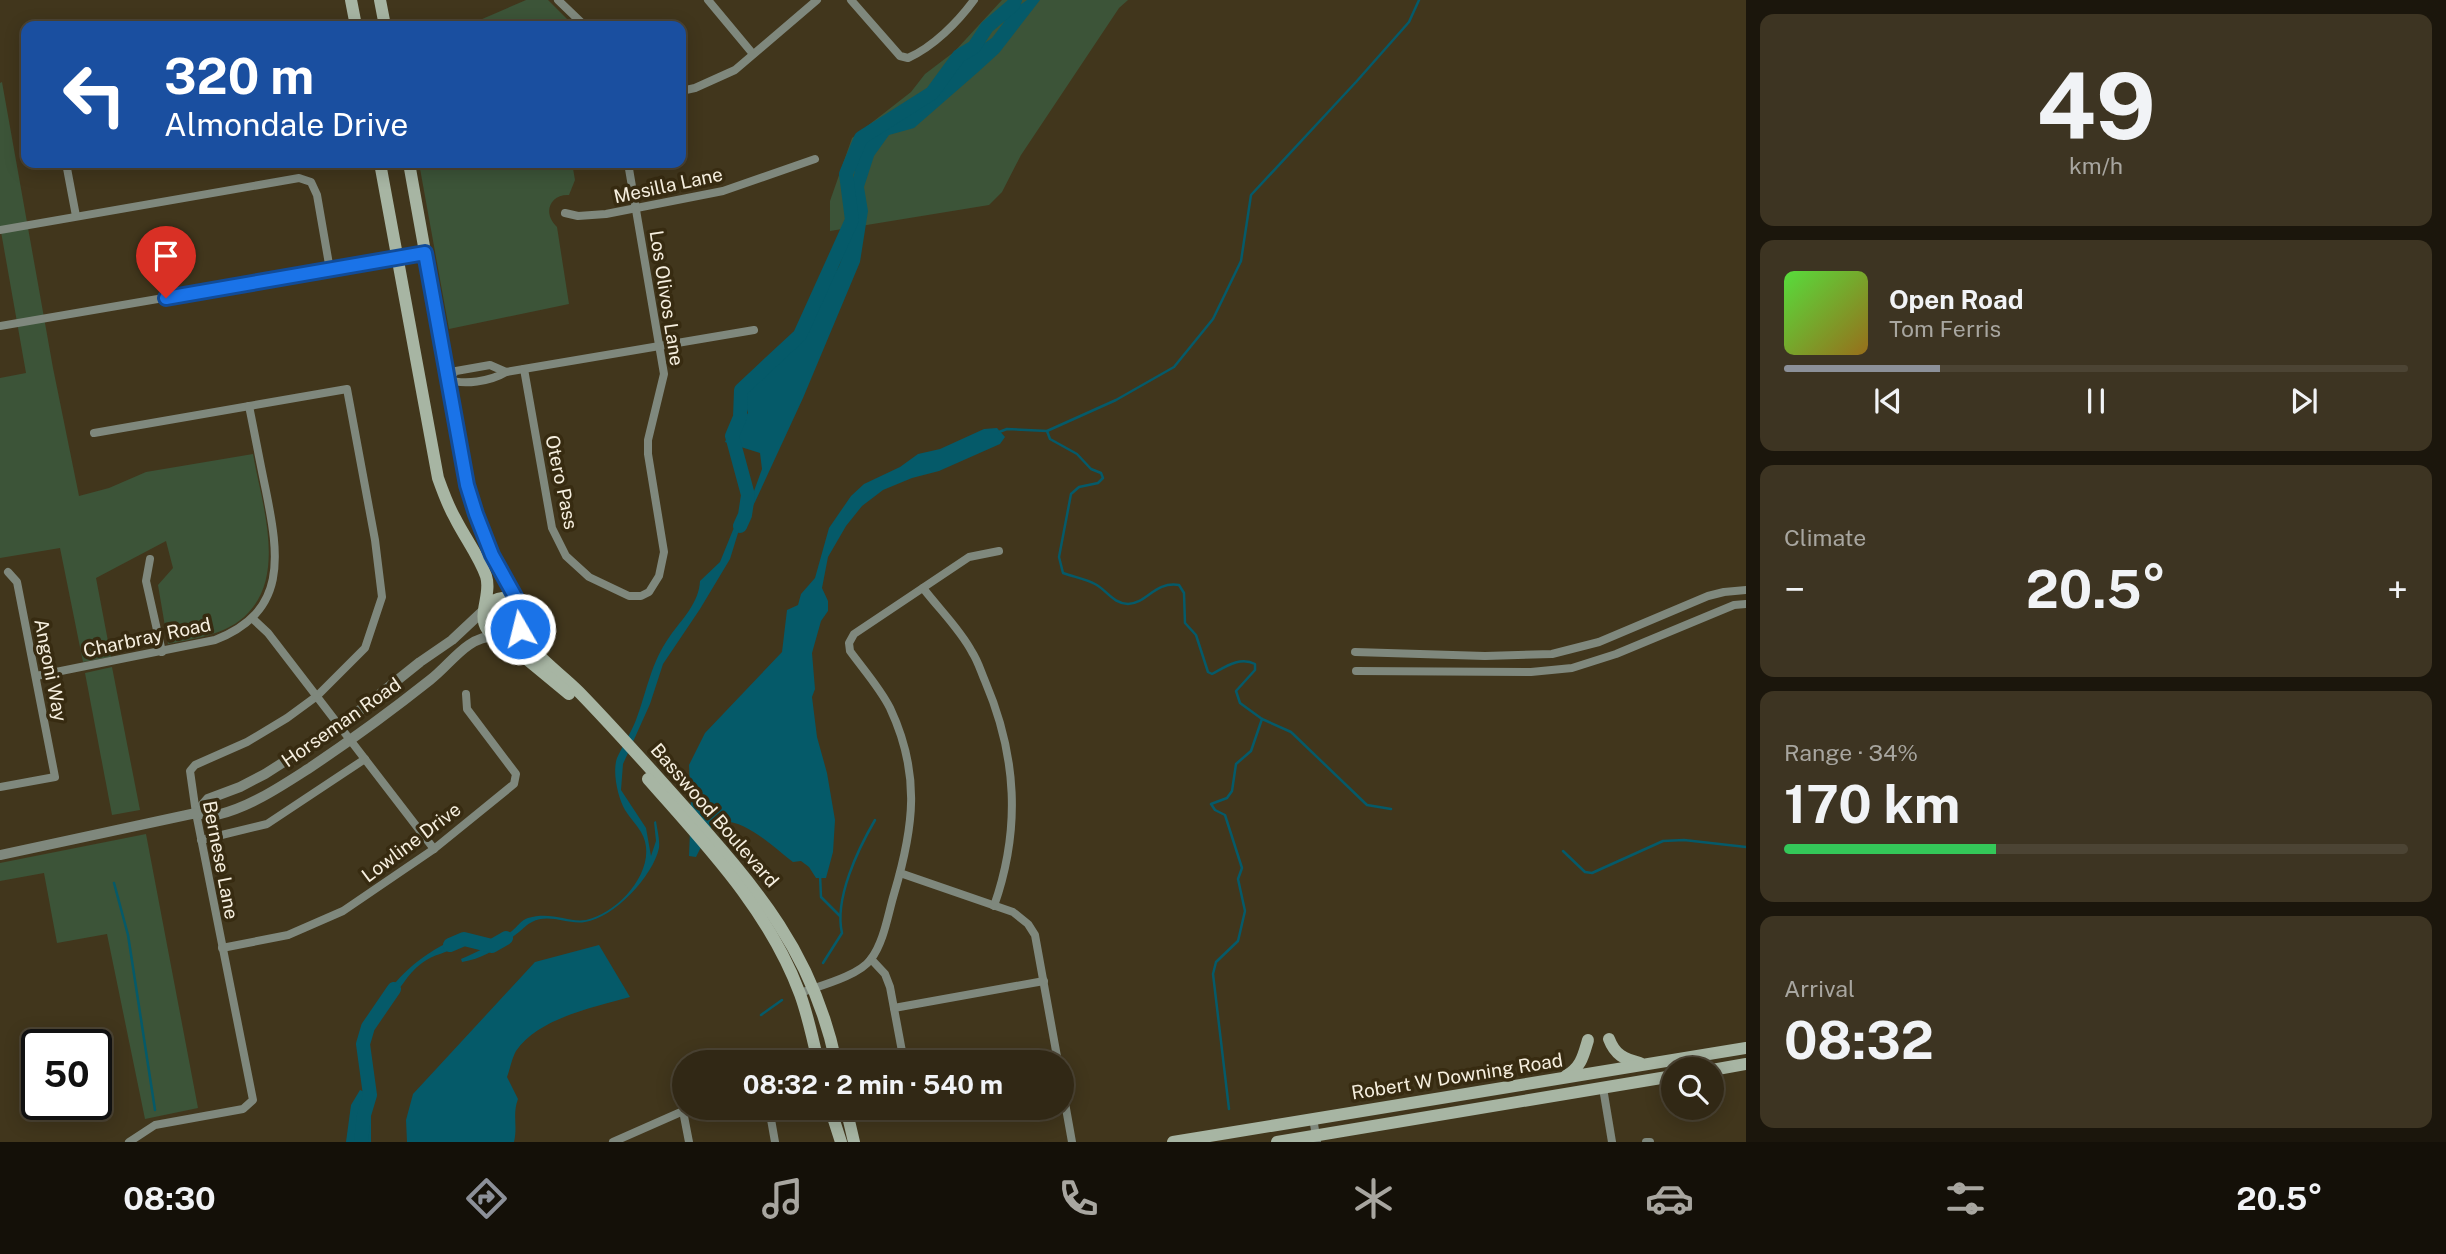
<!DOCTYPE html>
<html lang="en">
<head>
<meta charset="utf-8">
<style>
  :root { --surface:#312815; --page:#3d3422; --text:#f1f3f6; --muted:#a8a6a0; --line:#4c4434; --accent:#8c9099 }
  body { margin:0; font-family:"Public Sans",sans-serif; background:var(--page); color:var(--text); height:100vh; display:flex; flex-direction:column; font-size:26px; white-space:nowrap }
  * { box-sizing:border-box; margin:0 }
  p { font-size:23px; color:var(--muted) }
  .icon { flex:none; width:38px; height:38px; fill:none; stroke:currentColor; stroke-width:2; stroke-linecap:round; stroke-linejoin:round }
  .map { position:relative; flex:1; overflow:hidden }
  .drawer { display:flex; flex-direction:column; gap:14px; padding:14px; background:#1b160c; width:700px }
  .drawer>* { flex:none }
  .banner { position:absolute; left:21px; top:21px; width:665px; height:147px; border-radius:14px; box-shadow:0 4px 18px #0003,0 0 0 2px var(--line); background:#1a4fa0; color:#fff; overflow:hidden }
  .fabs { position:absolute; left:1661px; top:1057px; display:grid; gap:14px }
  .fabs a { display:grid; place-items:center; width:63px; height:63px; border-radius:50%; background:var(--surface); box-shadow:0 4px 18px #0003,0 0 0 2px var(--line); font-size:35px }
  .speed { position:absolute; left:21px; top:1029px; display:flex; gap:14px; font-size:35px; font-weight:700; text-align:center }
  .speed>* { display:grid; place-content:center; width:91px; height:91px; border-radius:50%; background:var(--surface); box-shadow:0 4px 18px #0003,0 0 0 2px var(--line); line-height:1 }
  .speed .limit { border:4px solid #111; border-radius:10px; background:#fff; color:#111 }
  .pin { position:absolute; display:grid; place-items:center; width:60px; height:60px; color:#fff; margin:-72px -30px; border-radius:50% 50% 50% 0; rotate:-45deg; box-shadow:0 0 7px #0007 }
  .pin .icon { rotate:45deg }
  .me { position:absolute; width:77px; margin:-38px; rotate:352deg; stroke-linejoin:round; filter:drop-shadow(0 0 5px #0008) }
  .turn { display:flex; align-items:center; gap:24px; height:147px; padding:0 28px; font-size:32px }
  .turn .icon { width:91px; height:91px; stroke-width:2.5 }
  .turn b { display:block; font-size:49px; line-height:60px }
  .big { font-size:52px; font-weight:700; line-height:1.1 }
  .drawer .tile { flex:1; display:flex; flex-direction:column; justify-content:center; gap:10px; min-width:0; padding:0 24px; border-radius:14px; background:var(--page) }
  .drawer .dial { align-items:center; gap:0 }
  .dial b { font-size:91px; line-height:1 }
  .song { display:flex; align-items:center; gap:21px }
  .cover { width:84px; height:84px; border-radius:10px; background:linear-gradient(135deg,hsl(110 70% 55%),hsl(40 70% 35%)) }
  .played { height:7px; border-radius:4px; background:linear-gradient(90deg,var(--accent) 25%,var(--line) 25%) }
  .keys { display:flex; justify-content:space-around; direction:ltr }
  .heat { display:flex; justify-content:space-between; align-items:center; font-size:38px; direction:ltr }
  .charge { height:10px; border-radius:5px; background:linear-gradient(90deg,#34c759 34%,var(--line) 0) }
  .trip { position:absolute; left:672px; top:1050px; width:402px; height:70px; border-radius:35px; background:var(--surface); box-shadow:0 4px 18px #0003,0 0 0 2px var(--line); font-weight:700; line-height:70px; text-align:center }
  .dock { display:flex; height:112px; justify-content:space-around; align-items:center; background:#141008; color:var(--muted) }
  .dock .icon { width:49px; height:49px }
  .dock .on { color:var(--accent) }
  .dock b { font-size:32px; color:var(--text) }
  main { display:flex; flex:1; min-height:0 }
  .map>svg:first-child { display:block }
  .green { fill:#3c5438 }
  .water { fill:#055a69 }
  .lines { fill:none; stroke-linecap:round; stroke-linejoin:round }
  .stream { stroke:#055a69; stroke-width:2.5 }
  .river { stroke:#055a69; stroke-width:14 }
  .minor { stroke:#7f887d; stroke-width:8 }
  .tertiary { stroke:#7f887d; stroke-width:10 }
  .secondary { stroke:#a7b5a3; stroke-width:12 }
  .route-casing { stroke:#114b97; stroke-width:18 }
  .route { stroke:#1a73e8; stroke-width:12 }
  .labels { text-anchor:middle; stroke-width:7; stroke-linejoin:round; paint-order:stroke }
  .street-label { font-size:19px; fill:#f6efdf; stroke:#372b11 }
</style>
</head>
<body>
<main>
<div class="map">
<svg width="1746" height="1142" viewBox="0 0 1746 1142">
  <rect width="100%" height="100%" fill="#41361c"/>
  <g class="green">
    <polygon points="526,0 548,0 574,26 466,26"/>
    <polygon points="1002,0 1128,0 1119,8 1021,155 1002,192 989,205 830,231 830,201 852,138 911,92 925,74 954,52"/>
    <path d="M 2,82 L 53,368 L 79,496 L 109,488 L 146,472 L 253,454 C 262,506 290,583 239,621 C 219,636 191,639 168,644 L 158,585 L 173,568 L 166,541 L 96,578 L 111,657 L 83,662 L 60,548 L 0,558 L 0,378 L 26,373 L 0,226 L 0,83 Z"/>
    <path d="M 419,163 L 572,163 L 575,180 L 569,195 C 550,194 542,213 557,227 L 569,304 L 449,329 Z"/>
    <polygon points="112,667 140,810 112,815 85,673"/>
    <polygon points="146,834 198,1108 145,1119 107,934 57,943 44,873 0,881 0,863"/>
  </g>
  <g class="water">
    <path d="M 1027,0 L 1040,0 L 999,53 L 977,73 L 914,128 L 889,135 L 874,156 L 864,187 L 868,211 L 860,262 L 803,398 L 755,502 L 738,533 L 730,559 L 700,609 L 663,664 L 650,704 L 623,764 L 621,790 L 646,828 L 651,856 L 656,841 L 654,822 L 656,821 C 657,829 660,839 659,848 C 653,876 614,918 585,922 C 568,925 549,913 532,922 C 527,924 523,929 519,932 C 501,946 485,958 462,962 L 461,959 C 479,952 496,942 512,931 C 518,926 521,920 528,918 C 552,911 569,923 586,920 C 620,913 661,866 641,832 C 636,824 630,818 625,810 C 618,798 612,772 617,758 C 623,745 631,733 636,720 C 647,691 651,662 670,636 C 682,619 699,603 700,581 L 720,562 L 733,530 L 754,491 L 762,469 L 760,453 L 725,442 C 729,430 740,423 748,413 L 743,394 L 753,387 L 763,373 L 804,326 L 839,266 L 858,215 L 852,183 L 862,141 L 873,131 L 932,96 L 953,75 L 967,55 L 992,38 L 1013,10 Z"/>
    <path d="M 997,428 L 1005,437 L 1000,444 L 939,471 L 912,478 L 883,490 L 862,506 L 846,526 L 828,557 L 822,588 L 828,601 L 828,611 L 821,621 L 812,653 L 815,689 L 812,697 L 817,737 L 827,773 L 835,820 L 833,852 L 826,878 L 816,878 L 809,867 L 801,861 L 793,862 C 773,847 740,813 713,823 L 696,857 L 689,856 L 691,806 L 689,765 L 705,733 L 782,652 L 787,610 L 798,605 L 801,594 L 815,578 L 829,528 L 851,496 L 864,484 L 900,467 L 918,454 L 940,449 L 984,429 Z"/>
    <path d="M 464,935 L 471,937 C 467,940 463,945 458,947 C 446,953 434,954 422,963 C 406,974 400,993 385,1003 L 383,999 C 405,967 429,950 464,935 Z"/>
    <path d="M 599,945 L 630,997 C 595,1007 538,1018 516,1051 C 512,1058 510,1069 507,1077 L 518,1099 C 512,1115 518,1126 514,1142 L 407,1142 L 406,1120 L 413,1094 L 535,962 Z"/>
    <polygon points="360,1090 365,1092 371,1109 371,1142 346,1142 351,1105"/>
  </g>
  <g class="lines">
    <g class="stream">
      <path d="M 1047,431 L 1050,439 L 1077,454 L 1091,469 L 1101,473 L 1103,478 L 1098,483 L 1079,487 L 1071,494 L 1059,557 L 1063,573 C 1074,577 1086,579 1095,584 C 1108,591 1112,603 1128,604 C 1146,604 1155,581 1179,585 L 1184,593 L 1185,623 L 1196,635 L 1208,672 L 1212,674 C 1225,667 1240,656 1255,664 L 1255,670 L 1236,691 L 1240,703 L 1262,719 L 1291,732 L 1367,805 L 1391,809"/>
      <polyline points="999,432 1007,429 1047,431 1116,400 1174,367 1213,319 1241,261 1251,195 1356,82 1409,22 1419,0"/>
      <polyline points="1563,851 1585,872 1592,873 1663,841 1684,840 1746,847"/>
      <polyline points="820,875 821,897 840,916"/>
      <polyline points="114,883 128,935 155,1110"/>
      <path d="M 823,963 L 842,933 C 834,899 858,849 875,820"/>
      <polyline points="761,1015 782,1000"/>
      <polyline points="1229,1109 1213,974 1216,962 1238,941 1245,911 1238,879 1242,868 1225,815 1215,810 1211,804 1227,798 1232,791 1236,764 1251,751 1262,719"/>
    </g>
    <g class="river">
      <polyline points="740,526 745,515 748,495 732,436 740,417 741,390 800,335 852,220 846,174 861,138 932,93 959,56 974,47 987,27 1013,5 1015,0"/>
      <polyline points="450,945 464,939 492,946 506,938"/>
      <polyline points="361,1142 364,1115 370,1095 363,1044 368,1027 394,989"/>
    </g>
    <g class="minor">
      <polyline points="558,0 585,26"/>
      <polyline points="708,0 753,54"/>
      <path d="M 851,0 L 900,56 L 908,58 C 933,47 958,22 974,0"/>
      <polyline points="681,91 695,88 735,70 817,0"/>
      <polyline points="66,163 76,216"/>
      <polyline points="565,213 578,216 606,214 723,191 815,159"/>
      <polyline points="0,230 299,178 311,182 317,195 330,270"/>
      <polyline points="0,326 397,258"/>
      <path d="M 490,365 L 506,372 C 491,381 463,386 448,379 L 456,371 Z"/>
      <polyline points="524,369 552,528 566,556 589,577 629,596 641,596 649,592 659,576 664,552 648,454 648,440 664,374 628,163"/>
      <polyline points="506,372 754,330"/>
      <polyline points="94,433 347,389 375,540 382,597 365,648 317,696 287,718 247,742 195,765 190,771 196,813 253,1100 243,1109 155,1125 129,1142"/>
      <polyline points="150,559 146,581 162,652"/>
      <path d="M 923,588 C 939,609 960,629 972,652 C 978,661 981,672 985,681 C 1017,756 1021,829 994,906"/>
      <polyline points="253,619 268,633 434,849"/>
      <polyline points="1355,652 1485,656 1552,654 1599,642 1708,596 1724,592 1746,590"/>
      <polyline points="1356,671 1531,672 1572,668 1616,654 1734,605 1746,604"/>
      <path d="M 36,676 L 215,640 C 288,612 279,556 266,491 C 260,463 255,435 249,406"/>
      <polyline points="0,787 55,777 17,582 8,572"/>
      <polyline points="201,840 267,824 365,759"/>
      <polyline points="900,873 1013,912 1028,924 1035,935 1058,1062"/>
      <polyline points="222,948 288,935 343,911 434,849 514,784 516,774 467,709 466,694"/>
      <polyline points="871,959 885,974 890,987 904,1062"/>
      <path d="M 800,993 C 819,986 859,976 871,959 C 884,942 888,914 894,894 C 914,827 921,774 890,708 C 880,688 863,669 850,651 L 849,643 L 854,634 L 969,557 L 999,551"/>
      <polyline points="894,1008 1044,981"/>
      <polyline points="1062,1086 1072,1142"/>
      <polyline points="1603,1088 1612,1142"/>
      <polyline points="769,1108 775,1142"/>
      <polyline points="683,1111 689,1142"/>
      <polyline points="1313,1118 1317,1142"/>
      <polyline points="613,1142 690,1108"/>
      <polyline points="1646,1142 1650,1142"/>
    </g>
    <g class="tertiary">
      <polyline points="196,813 208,799 240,787 265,774 340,726 420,662 452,640 484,610"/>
      <path d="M 0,855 L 196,813 C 202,814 210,817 217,815 C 250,807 280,787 308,769 C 350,741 391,711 430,680 C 452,663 466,637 495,636"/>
    </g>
    <g class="secondary">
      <polyline points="351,0 356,26"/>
      <polyline points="380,0 385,26"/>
      <path d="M 380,163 L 438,478 C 443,492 448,506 455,518 C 465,538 479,556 486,576 C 492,594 477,615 487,629 C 494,640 511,641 519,630 C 536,609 506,585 487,606"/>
      <polyline points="409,163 467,485 487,545 519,604"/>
      <polyline points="397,258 425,253"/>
      <path d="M 524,622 L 526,635 L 533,649 C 547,665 564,677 579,692 C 614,728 647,765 680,802 C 754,886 812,949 836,1062"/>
      <polyline points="501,638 569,694"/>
      <path d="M 648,779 C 706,845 769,910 800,994 C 808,1016 813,1039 818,1062"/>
      <path d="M 1609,1039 C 1615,1055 1624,1059 1640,1063"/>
      <polyline points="1712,1070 1746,1064"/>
      <path d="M 1566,1076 C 1581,1067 1583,1057 1588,1040"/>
      <polyline points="830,1108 841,1142"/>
      <polyline points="846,1108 854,1142"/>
      <polyline points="1173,1142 1746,1048"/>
      <polyline points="1277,1142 1673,1076"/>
    </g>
  </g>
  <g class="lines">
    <defs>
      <polyline id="route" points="166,298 425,253 467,485 476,514 492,555 522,609 524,621 520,629"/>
    </defs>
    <use href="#route" class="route-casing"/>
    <use href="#route" class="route"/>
  </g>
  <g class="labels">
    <g class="street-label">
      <text transform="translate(668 185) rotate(-12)" y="7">Mesilla Lane</text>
      <text transform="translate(667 298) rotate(81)" y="7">Los Olivos Lane</text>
      <text transform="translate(562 482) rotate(78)" y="7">Otero Pass</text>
      <text transform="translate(147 637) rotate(-12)" y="7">Charbray Road</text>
      <text transform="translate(51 670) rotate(79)" y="7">Angoni Way</text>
      <text transform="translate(341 722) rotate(-35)" y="7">Horseman Road</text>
      <text transform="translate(715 815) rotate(49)" y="7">Basswood Boulevard</text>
      <text transform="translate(411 842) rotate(-37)" y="7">Lowline Drive</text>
      <text transform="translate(221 860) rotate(79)" y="7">Bernese Lane</text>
      <text transform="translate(1457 1076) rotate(-9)" y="7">Robert W Downing Road</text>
    </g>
  </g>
</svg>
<div class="fabs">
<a><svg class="icon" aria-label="search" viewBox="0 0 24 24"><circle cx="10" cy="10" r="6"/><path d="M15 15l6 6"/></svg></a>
</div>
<div class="speed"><div class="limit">50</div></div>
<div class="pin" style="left:166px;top:298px;background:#d93025"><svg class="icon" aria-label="arrive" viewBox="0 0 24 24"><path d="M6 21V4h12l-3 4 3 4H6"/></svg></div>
<svg class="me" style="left:520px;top:629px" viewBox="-20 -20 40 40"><circle r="17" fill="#1a73e8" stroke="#fff" stroke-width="3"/><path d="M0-11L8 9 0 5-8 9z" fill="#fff"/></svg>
<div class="trip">08:32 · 2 min · 540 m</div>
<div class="banner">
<div class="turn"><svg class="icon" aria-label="left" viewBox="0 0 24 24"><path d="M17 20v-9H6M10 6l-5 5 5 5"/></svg><div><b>320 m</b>Almondale Drive</div></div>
</div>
</div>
<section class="drawer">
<div class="tile dial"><b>49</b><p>km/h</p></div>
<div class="tile">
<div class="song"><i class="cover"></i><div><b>Open Road</b><p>Tom Ferris</p></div></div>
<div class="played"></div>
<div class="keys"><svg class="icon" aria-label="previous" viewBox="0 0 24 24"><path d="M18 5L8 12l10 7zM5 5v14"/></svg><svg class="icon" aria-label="pause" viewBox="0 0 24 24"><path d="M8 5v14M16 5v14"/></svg><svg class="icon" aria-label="next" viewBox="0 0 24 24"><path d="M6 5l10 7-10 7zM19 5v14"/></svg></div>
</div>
<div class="tile"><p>Climate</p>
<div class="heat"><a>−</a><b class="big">20.5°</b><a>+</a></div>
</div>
<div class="tile"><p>Range · 34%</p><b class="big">170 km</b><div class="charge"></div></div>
<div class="tile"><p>Arrival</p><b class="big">08:32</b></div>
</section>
</main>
<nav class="dock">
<b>08:30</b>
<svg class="icon on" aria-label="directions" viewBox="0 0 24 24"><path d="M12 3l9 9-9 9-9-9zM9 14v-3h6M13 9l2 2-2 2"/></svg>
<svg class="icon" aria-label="music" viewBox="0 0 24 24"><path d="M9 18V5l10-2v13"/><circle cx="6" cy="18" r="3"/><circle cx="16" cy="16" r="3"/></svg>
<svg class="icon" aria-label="phone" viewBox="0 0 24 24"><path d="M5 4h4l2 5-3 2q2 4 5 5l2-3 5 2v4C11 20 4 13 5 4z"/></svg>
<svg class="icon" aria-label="climate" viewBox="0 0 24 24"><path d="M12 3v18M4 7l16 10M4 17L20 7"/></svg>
<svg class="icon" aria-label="car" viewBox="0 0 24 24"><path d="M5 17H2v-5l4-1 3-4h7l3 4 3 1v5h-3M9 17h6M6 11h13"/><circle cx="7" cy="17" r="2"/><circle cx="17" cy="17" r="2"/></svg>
<svg class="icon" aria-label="filters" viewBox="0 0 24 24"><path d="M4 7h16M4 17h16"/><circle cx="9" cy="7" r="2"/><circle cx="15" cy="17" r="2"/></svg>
<b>20.5°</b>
</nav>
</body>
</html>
